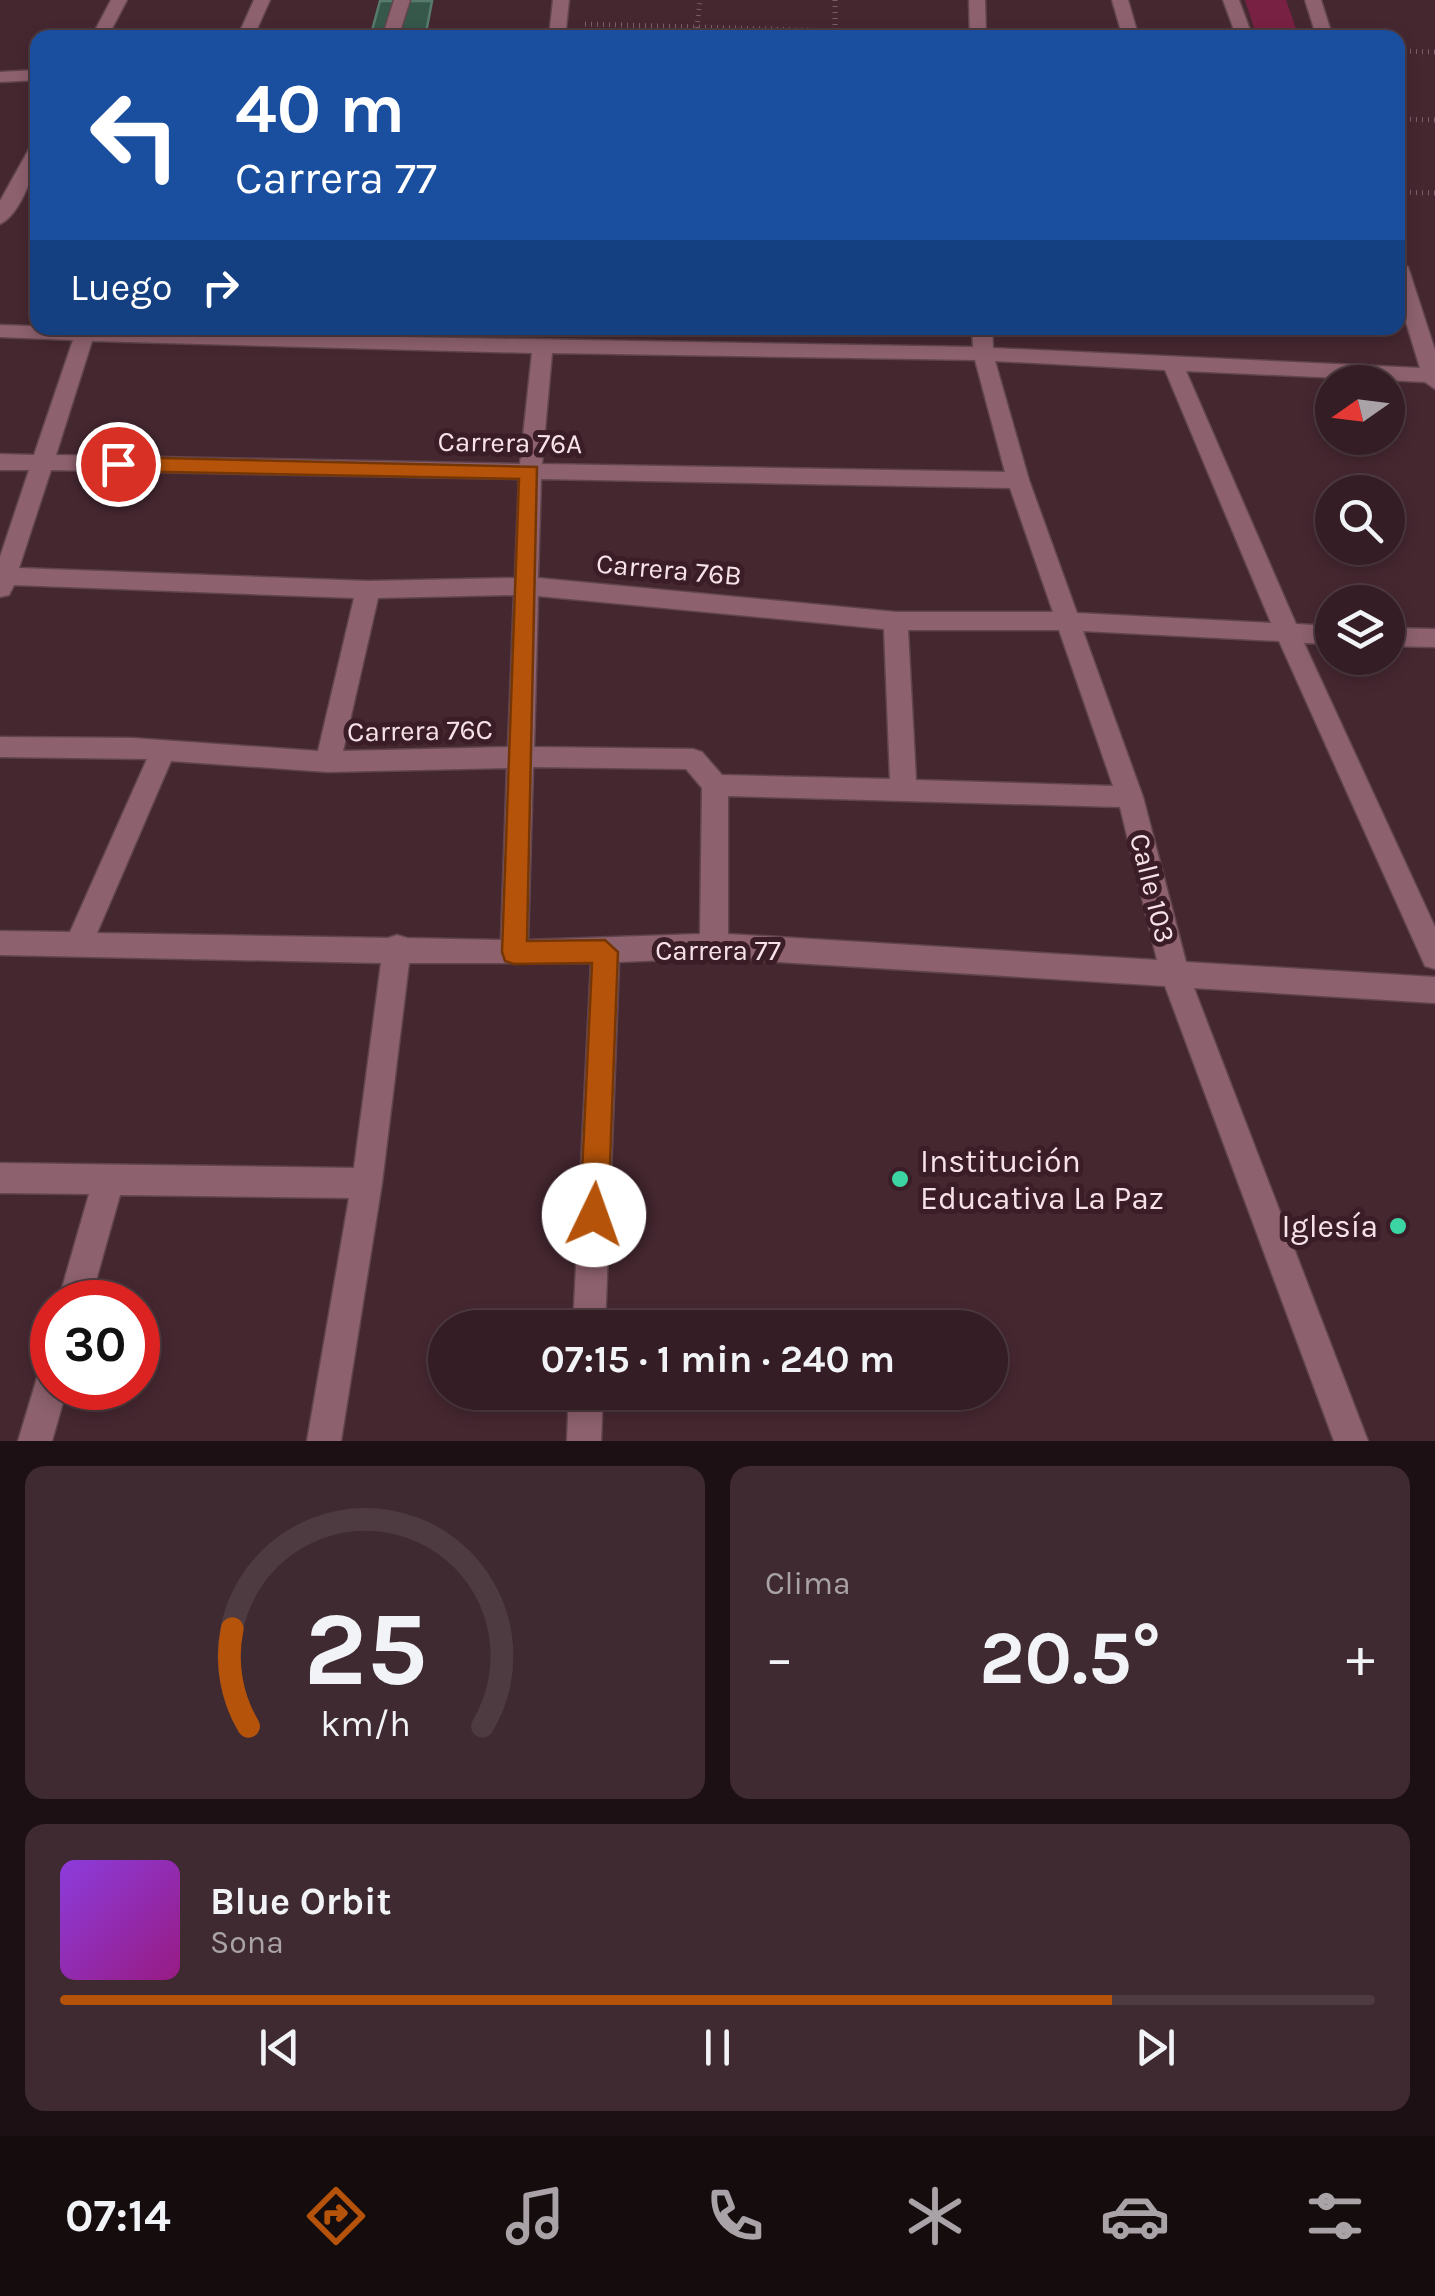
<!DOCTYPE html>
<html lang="es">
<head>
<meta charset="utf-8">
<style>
  :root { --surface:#341d24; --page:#3f2a31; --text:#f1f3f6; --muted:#a9a2a6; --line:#4e3b41; --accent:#b45309 }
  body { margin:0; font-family:Karla,sans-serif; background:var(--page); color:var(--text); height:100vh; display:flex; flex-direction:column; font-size:38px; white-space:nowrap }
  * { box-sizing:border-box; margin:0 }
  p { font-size:32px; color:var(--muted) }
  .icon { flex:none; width:55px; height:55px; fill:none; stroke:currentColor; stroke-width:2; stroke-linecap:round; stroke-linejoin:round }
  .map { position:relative; height:1441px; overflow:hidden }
  .panel { display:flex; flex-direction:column; gap:25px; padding:25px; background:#1d1014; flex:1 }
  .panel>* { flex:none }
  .guide { position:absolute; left:30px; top:30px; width:1375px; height:305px; border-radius:20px; box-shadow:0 5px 15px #0003,0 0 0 2px var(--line); background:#1a4fa0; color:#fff; overflow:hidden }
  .needle { width:65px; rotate:256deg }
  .controls { position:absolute; left:1315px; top:365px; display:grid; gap:20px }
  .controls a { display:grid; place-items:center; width:90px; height:90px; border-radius:50%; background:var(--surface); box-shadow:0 5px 15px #0003,0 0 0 2px var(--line); font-size:50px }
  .speed { position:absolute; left:30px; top:1280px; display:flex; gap:20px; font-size:50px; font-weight:700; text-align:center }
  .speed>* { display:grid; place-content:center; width:130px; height:130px; border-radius:50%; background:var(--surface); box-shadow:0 5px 15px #0003,0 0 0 2px var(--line); line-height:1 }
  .speed .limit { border:15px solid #d22; background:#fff; color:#111 }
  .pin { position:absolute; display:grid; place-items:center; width:85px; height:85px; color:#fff; margin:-42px; border:5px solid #fff; border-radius:50%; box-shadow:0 2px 10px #0007 }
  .me { position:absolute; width:110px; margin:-55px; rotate:3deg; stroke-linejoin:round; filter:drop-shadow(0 0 8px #0008) }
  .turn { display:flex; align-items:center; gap:35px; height:210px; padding:0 40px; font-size:45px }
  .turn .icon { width:130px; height:130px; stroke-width:2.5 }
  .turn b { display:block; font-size:70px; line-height:85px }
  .then { display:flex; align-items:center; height:95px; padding:0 40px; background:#0003; gap:20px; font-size:38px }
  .big { font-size:75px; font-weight:700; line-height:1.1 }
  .panel .widget { flex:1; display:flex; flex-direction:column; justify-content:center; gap:15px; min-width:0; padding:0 35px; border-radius:20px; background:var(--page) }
  .panel .dial { align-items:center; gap:0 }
  .dial svg { height:260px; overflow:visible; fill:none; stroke:var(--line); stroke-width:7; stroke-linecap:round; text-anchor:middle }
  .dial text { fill:var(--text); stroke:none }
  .song { display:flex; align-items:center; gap:30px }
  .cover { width:120px; height:120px; border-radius:15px; background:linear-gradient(135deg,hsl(270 70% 55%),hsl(310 70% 35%)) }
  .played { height:10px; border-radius:5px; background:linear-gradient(90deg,var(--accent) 80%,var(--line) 80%) }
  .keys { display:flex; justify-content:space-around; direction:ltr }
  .heat { display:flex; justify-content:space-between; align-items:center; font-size:55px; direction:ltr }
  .panel .tiles { flex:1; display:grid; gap:25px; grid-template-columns:1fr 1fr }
  .widget:last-child { grid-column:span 2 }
  .trip { position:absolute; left:428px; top:1310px; width:580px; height:100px; border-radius:50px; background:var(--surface); box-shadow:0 5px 15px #0003,0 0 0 2px var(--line); font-weight:700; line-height:100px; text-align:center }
  .tab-bar { display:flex; height:160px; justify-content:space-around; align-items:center; background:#150c0e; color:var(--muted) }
  .tab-bar .icon { width:70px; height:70px }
  .tab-bar .selected { color:var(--accent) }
  .tab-bar b { font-size:45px; color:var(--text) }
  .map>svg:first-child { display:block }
  .green { fill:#792143 }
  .building { fill:#35584a; stroke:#577b6b; stroke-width:2.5 }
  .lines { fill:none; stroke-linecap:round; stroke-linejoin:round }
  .minor-casing { stroke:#61454d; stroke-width:3 }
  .path { stroke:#7b6067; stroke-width:5; stroke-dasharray:1 5; stroke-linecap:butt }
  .minor { fill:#8d616e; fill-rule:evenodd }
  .route { fill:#b45309; stroke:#753606; stroke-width:2.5 }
  .poi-dot { fill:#3dd4a3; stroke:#3a1d26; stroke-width:4 }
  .labels { text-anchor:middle; stroke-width:10; stroke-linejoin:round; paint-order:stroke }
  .street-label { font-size:28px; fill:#f7e2e7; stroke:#3a1d26 }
  .near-poi-label { font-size:32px; fill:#f7e2e7; stroke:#3a1d26; text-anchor:start }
</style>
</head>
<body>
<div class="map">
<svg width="1435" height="1441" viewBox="0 0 1435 1441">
  <rect width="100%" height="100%" fill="#452730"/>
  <polygon class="green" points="1245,0 1286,0 1299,37 1257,37"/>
  <polygon class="building" points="380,1 432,1 425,38 370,38"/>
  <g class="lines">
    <defs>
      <g id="minor">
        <polygon points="111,0 127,0 107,38 91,38"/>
        <polygon points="254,0 270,0 253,38 237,38"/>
        <polygon points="394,0 410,0 398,38 382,38"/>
        <polygon points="553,0 569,0 565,38 549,38"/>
        <polygon points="969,0 985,0 986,38 970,38"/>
        <polygon points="1112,0 1128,0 1139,38 1123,38"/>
        <polygon points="1223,0 1239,0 1253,38 1237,38"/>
        <polygon points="1305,0 1321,0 1333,38 1317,38"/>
        <polygon points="38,70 38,80 0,82 0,72"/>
        <path d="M 38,144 C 38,165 21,215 0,224 L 0,201 L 29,149 Z"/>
        <path d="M 1398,261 L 1408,267 L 1435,350 L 1435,389 L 1425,382 L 1186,371 L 1296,624 L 1332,626 L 1332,644 L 1304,643 L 1435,927 L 1435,969 L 1425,966 L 1279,641 L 1083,631 L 1143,797 L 1186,962 L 1435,977 L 1435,1003 L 1194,988 L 1368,1441 L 1334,1441 L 1165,986 L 714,958 L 619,962 L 605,1328 L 573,1328 L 591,963 L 409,963 L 382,1183 L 341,1441 L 307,1441 L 349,1198 L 120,1195 L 90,1302 L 58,1302 L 89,1194 L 0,1193 L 0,1163 L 354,1168 L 381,963 L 0,955 L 0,931 L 70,932 L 147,759 L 0,757 L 0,737 L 132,738 L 318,751 L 354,598 L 14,585 L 9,595 L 0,597 L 0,557 L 29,470 L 0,470 L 0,454 L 34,455 L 73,340 L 0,337 L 0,325 L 289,335 L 973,347 L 972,328 L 992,328 L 993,348 L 1420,368 L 1398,296 ZM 92,341 L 532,353 L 520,464 L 56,455 ZM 552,353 L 975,360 L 1005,472 L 542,464 ZM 995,361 L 1165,370 L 1271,623 L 1077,613 L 1029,480 ZM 51,470 L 519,479 L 515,578 L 368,581 L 19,568 ZM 541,479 L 1010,488 L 1053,612 L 896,612 L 538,578 ZM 514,595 L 508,747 L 343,751 L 378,598 ZM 538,596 L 884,629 L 890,779 L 722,775 L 702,752 L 693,749 L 534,747 ZM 908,630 L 1059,630 L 1113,786 L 916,780 ZM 171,761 L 328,772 L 507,768 L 501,940 L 407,938 L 397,935 L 388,938 L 97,933 ZM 533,767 L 686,769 L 702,788 L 700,934 L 528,940 ZM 728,796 L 1120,807 L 1157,960 L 728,934 Z"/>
        <polygon points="1388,628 1435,629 1435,647 1388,646"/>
        <polygon points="52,1363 52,1388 67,1388 52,1441 18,1441 40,1368"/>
        <polygon points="569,1392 603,1392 601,1441 567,1441"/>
      </g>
    </defs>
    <use href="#minor" class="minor-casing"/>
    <g class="path">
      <polyline points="835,0 835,30"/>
      <polyline points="585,24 952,34"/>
      <polyline points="697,28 700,0"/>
      <polyline points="1004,37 1019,38"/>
      <polyline points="1398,51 1435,52"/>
      <polyline points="1398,119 1435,120"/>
      <polyline points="1398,192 1435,193"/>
    </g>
    <use href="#minor" class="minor"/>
  </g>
  <polygon class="route" points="118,457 537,467 527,941 605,940 618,952 608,1215 604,1225 594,1229 584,1225 580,1215 592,963 514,964 505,961 502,952 519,479 118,471 109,464"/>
  <g class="poi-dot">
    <circle cx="900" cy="1179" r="10"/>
    <circle cx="1398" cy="1226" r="10"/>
  </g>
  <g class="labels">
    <g class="street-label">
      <text transform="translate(510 442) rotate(1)" y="10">Carrera 76A</text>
      <text transform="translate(669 569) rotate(5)" y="10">Carrera 76B</text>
      <text transform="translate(420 730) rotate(-1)" y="10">Carrera 76C</text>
      <text transform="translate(1153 888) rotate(76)" y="10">Calle 103</text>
      <text x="718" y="960">Carrera 77</text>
    </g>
    <g class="near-poi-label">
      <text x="920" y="1172">Institución<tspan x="920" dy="37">Educativa La Paz</tspan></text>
      <text x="1378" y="1237" text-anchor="end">Iglesía</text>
    </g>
  </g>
</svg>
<div class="controls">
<a><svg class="needle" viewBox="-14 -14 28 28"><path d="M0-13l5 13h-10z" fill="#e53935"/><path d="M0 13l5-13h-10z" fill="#a9a2a6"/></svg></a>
<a><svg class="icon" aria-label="search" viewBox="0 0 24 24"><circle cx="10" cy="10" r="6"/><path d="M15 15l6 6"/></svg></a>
<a><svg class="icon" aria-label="layers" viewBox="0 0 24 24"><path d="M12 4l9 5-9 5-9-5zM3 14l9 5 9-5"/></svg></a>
</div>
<div class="speed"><div class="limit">30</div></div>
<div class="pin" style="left:118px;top:464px;background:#d93025"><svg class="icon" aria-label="arrive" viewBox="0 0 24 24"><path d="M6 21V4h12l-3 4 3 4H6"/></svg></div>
<svg class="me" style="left:594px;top:1215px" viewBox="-20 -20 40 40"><circle r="19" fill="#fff"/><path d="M0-13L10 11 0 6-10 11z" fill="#b45309"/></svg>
<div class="trip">07:15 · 1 min · 240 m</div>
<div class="guide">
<div class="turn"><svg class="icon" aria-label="left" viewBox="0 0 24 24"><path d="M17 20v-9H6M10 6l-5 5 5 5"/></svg><div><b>40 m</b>Carrera 77</div></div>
<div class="then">Luego<svg class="icon" aria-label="right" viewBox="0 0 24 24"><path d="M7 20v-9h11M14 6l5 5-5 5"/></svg></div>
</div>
</div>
<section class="panel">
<div class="tiles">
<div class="widget dial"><svg viewBox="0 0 100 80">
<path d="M14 69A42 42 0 1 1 86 69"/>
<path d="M14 69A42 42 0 0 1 9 39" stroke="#b45309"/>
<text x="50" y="56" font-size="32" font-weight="700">25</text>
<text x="50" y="72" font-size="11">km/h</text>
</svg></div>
<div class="widget"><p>Clima</p>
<div class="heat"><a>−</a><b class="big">20.5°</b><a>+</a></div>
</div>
<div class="widget">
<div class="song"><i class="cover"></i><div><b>Blue Orbit</b><p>Sona</p></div></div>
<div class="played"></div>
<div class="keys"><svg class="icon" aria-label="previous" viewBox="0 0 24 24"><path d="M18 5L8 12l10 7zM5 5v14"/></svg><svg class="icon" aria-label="pause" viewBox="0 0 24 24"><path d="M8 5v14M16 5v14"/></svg><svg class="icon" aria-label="next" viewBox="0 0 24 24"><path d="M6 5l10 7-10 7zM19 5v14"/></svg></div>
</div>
</div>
</section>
<nav class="tab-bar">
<b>07:14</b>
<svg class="icon selected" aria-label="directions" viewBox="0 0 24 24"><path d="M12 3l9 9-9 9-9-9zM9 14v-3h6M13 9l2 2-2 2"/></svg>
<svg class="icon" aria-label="music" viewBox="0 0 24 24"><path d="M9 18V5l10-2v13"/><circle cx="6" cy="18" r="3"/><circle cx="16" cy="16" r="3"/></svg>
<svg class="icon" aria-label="phone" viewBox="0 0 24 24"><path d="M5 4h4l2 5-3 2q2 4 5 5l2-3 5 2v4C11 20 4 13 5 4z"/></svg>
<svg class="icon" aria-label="climate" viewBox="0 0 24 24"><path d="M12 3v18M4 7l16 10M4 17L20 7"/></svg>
<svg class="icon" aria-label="car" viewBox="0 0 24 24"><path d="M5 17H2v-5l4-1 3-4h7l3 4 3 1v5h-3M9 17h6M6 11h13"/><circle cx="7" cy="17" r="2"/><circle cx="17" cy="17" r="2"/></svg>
<svg class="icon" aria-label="filters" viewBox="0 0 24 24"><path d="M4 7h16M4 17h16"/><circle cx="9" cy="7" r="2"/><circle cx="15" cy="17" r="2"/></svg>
</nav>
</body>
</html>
